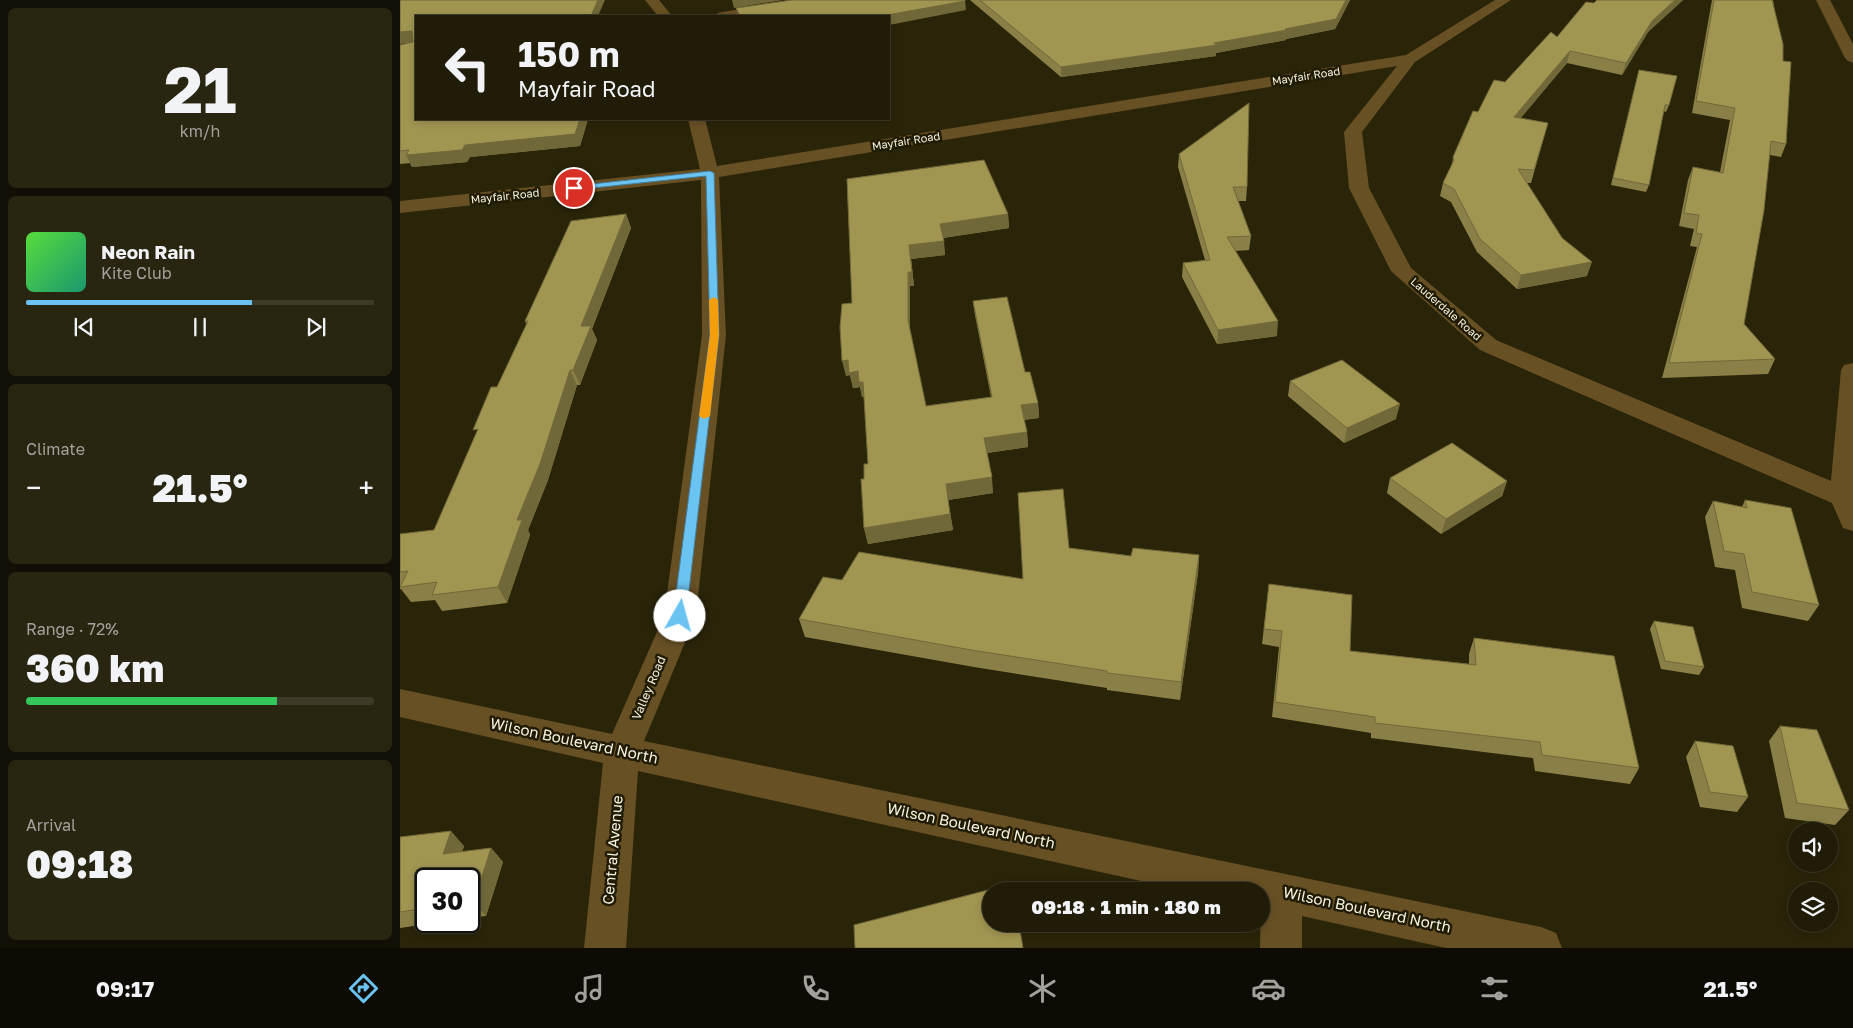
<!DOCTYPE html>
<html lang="en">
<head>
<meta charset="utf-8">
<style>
  :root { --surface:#201c07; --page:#282511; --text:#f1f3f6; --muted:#a2a19b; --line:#3d3a28; --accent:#6ac3f1 }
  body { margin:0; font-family:"Golos Text",sans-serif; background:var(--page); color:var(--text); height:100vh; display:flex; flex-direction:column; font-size:19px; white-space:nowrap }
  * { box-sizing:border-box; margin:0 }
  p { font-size:16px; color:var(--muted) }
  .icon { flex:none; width:28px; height:28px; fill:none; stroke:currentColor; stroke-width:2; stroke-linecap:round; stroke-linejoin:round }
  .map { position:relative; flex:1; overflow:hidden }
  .drawer { display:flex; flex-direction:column; gap:8px; padding:8px; background:#120f04; width:400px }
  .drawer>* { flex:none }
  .guide { position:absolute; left:15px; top:15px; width:475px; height:105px; border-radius:0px; box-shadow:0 2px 8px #0003,0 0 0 1px var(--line); background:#201c07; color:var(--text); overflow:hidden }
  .buttons { position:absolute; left:1388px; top:822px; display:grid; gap:10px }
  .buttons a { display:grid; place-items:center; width:50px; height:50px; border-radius:50%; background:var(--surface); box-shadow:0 2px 8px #0003,0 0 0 1px var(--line); font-size:25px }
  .speed { position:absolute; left:15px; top:868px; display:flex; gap:10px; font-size:25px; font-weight:700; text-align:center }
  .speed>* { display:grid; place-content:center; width:65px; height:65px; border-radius:50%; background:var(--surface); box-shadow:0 2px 8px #0003,0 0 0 1px var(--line); line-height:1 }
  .speed .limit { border:2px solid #111; border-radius:8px; background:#fff; color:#111 }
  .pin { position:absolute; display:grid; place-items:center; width:42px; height:42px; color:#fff; margin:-21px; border:2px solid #fff; border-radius:50%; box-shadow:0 1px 5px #0007 }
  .me { position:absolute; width:55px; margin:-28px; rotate:7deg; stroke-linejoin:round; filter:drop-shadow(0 0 4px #0008) }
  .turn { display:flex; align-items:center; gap:18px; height:105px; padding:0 20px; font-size:22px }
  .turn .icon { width:65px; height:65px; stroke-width:2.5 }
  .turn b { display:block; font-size:35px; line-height:42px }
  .big { font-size:38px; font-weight:800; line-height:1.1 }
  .drawer .widget { flex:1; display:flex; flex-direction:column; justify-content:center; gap:8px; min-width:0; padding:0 18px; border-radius:8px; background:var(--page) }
  .drawer .dial { align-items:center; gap:0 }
  .dial b { font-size:65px; line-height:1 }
  .song { display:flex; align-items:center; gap:15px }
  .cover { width:60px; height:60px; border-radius:8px; background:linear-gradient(135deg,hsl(110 70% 55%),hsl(160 70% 35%)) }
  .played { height:5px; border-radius:2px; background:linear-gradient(90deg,var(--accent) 65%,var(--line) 65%) }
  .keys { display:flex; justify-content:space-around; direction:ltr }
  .heat { display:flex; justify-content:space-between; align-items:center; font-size:28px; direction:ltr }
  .charge { height:8px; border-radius:4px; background:linear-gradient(90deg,#34c759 72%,var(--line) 0) }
  .trip { position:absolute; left:582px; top:882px; width:288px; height:50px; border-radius:25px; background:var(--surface); box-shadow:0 2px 8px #0003,0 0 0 1px var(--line); font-weight:800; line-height:50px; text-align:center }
  .dock { display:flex; height:80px; justify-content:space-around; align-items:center; background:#0d0b03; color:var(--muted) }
  .dock .icon { width:35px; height:35px }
  .dock .on { color:var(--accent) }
  .dock b { font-size:22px; color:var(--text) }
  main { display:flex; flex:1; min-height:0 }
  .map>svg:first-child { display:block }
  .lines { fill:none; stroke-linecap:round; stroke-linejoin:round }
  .minor { fill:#685025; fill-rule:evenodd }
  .wall { fill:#8a8047 }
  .shaded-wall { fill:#716839 }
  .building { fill:#a19552; stroke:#716839 }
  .route { fill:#6ac3f1; stroke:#457f9d }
  .slow { fill:#f59e0b }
  .labels { text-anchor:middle; stroke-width:5; stroke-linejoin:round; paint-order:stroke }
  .far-street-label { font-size:11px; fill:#f6f3e3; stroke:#201b01 }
  .street-label { font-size:12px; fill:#f6f3e3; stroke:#201b01 }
  .near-street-label { font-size:15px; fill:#f6f3e3; stroke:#201b01 }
</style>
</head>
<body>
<main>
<section class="drawer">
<div class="widget dial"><b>21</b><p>km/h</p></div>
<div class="widget">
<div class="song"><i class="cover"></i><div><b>Neon Rain</b><p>Kite Club</p></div></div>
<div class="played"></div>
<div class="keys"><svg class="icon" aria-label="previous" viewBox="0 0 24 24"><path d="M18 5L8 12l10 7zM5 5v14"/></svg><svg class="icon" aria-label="pause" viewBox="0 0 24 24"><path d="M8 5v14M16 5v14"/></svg><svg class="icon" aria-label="next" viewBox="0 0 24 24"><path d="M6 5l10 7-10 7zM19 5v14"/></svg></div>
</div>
<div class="widget"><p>Climate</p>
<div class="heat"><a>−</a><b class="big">21.5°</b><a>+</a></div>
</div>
<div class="widget"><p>Range · 72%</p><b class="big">360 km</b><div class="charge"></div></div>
<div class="widget"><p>Arrival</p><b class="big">09:18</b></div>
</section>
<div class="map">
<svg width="1453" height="948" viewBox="0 0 1453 948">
  <rect width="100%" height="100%" fill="#2a2509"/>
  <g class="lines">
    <g class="minor">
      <polygon points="245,0 259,0 272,16 258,16"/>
      <polygon points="394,0 426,0 419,4 347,16 316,16 318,13 323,12"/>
      <polygon points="1095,0 1111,0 1015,62 962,132 969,188 1011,268 1096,340 1431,481 1441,370 1444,365 1453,363 1453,531 1443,528 1432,503 1080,350 991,271 949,188 944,132 997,66 319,177 326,335 296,616 244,741 1141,927 1156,933 1162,948 1046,948 902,916 902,948 860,948 861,891 787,891 238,771 226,948 184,948 203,763 0,717 0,689 212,734 264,616 302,335 301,180 0,213 0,201 300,169 288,119 305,119 317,166 1006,55"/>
      <polygon points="1416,0 1430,0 1453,44 1453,63 1448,61 1445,58"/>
    </g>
  </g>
  <g class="wall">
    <polygon points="205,0 16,119 188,119 180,146 70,157 67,162 12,167 10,163 0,164 0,45"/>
    <polygon points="570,0 950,0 935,29 886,39 886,40 816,53 816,56 661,77"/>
    <polygon points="1197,0 1283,0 1248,32 1222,75 1167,63 1120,118 1148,123 1131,183 1127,183 1187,276 1117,289 1077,252 1051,202 1040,196 1043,183 1052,165 1053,157 1078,112 1105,82 1157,37"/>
    <polygon points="1312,0 1373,0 1383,61 1386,144 1381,157 1370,155 1344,324 1375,359 1368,374 1262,378 1297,247 1290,246 1294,229 1279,226 1288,180 1293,167 1320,172 1330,120 1292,113"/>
    <polygon points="1239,70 1269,105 1266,112 1263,111 1249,185 1246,192 1211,185"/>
    <polygon points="779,154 847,187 846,201 838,201 851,236 849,250 835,251 877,336 817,344 782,277 783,263 805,260 778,167"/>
    <polygon points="447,179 608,214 609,228 543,238 545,255 511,259 514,286 510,286 510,332 526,406 591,397 575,315 573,301 625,372 638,403 639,418 624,420 627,432 628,447 587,453 593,493 548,500 553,530 468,544 464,528 464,479 468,464 464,397 462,397 460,387 453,388 450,375 446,376 452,303"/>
    <polygon points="226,214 231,228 192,329 197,340 180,385 177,385 148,480 128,530 130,535 107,603 42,611 35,600 11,602 1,589 0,589 0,534 34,530 97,387 127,325 125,321"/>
    <polygon points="890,381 996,419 944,443 888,396"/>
    <polygon points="990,478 1107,481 1102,496 1041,534 987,493"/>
    <polygon points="1345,500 1419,605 1408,621 1342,608 1335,570 1315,567 1305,517 1313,501 1342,507"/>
    <polygon points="669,548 731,556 799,555 798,573 780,700 707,690 707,688 574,667 405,637 399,619 442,580 623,579"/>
    <polygon points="869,584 950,651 1069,664 1069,654 1074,638 1239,768 1230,784 1135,771 1133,758 971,738 971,733 872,717 879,647 862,644"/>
    <polygon points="1254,621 1304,667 1299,675 1261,669 1250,629"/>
    <polygon points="1380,726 1449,810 1435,825 1385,818 1369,741"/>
    <polygon points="1295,741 1348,797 1337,812 1300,807 1286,757"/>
    <polygon points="0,837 64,846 62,852 91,848 103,862 86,916 69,918 69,879 26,879 26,921 48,921 0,928"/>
  </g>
  <g class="shaded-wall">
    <polygon points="198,0 205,0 198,16 191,16"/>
    <polygon points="332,0 383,0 334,8"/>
    <polygon points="565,0 566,10 489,25 489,16 482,16"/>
    <polygon points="946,0 950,0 935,29 886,39 886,40 816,53 816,56 661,77 661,67 814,43 885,29"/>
    <polygon points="1275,0 1283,0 1248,32 1222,75 1226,63 1252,21"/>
    <polygon points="12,31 16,42 0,44 0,32"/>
    <polygon points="1170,51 1167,63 1111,130 1114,117"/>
    <polygon points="180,119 188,119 180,146 70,157 67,162 12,167 6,155 65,145"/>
    <polygon points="226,214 231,228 192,329 197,340 180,385 173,370 181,326"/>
    <polygon points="608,214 609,228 542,238 540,224"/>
    <polygon points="544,241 545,255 511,259 514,286 510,286 510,335 508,320 509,245"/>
    <polygon points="1192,262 1187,276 1117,289 1121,275"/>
    <polygon points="878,321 877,336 817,344 818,330"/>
    <polygon points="448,360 458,371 463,382 466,397 462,397 460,387 453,388 450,375 446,376 442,361"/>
    <polygon points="170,370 177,385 148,480 128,530 130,535 107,603 98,587 117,520"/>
    <polygon points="638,403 639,418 622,420 621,405"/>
    <polygon points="1000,404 996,419 944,443 947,428"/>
    <polygon points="627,432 628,447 586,453 584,438"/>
    <polygon points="592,477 593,493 548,500 553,530 468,544 464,528 546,484"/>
    <polygon points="1107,481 1102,496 1041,534 1046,519"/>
    <polygon points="799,555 798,573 780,700 781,682"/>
    <polygon points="51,831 64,846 56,869 43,854"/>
    <polygon points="91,848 103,862 86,916 74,902"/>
  </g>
  <g class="building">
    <polygon points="0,0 198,0 191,16 16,16 16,119 180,119 175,134 65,145 62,150 6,155 9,150 0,151 0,45 13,42 12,31 0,32"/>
    <polygon points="392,0 565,0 565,1 482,16 340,16 336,8"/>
    <polygon points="580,0 946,0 936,19 885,29 887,30 814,43 817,45 661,67"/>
    <polygon points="1197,0 1275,0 1252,21 1226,63 1170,51 1114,117 1148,123 1134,170 1118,169 1162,238 1192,262 1121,275 1080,239 1054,189 1043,183 1054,160 1053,157 1073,111 1078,112 1094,80 1105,82 1151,32 1157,37 1186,2 1194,3"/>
    <polygon points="1314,0 1372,0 1383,44 1383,61 1391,62 1386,144 1371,141 1364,210 1344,324 1375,359 1269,363 1302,234 1296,233 1299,215 1284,213 1293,167 1323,173 1335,108 1296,101"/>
    <polygon points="1239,70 1277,76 1269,105 1265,105 1249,185 1213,178"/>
    <polygon points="849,103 847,187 833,187 851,236 827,237 878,321 818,330 783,263 810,260 779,154"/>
    <polygon points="584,160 608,214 540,224 544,241 509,245 512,272 508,272 508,320 526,406 592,397 573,301 607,297 625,372 630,372 638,403 621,405 627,432 584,438 592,477 546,484 550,514 464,528 461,479 464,479 464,464 468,464 463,382 459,382 458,371 449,373 448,360 442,361 440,327 442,304 452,303 447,179"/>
    <polygon points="226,214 181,326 191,326 173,370 170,370 140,464 117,520 122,520 98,587 32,595 37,582 0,587 8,571 0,572 0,534 34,530 78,429 73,430 91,387 97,387 128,321 125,321 171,221"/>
    <polygon points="942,360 1000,404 947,428 890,381"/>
    <polygon points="1052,443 1107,481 1046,519 990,478"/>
    <polygon points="663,489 669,548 731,556 733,548 799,555 781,682 707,673 707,671 571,650 399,619 423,577 442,580 459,552 623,579 618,493"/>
    <polygon points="1345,500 1391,508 1419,605 1352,592 1344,554 1324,551 1313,501 1347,508"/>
    <polygon points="869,584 952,595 950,651 1076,665 1074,638 1214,656 1239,768 1142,755 1140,742 975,723 975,717 875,702 882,631 864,629"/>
    <polygon points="1254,621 1293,627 1304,667 1265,661"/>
    <polygon points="1380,726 1417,730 1449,810 1397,803"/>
    <polygon points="1295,741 1333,746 1348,797 1310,792"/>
    <polygon points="51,831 43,854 91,848 74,902 69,902 69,879 26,879 26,908 0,912 0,837"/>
    <polygon points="611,884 612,891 591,891 591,924 619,924 623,948 455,948 454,925"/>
  </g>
  <polygon class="route" points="310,171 314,173 319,335 286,616 284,620 275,620 273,616 310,335 306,176 174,190 170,188 174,186"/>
  <polygon class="slow" points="314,297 318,300 319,335 310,416 304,419 299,416 310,335 309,300"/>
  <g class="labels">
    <g class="far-street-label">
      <text transform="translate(906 76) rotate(-9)" y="4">Mayfair Road</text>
      <text transform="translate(506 141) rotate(-9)" y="4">Mayfair Road</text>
      <text transform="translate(105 196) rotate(-6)" y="4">Mayfair Road</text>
      <text transform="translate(1046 309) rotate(41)" y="4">Lauderdale Road</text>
    </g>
    <g class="street-label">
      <text transform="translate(249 688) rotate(-67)" y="4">Valley Road</text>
    </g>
    <g class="near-street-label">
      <text transform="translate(174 741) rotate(12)" y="5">Wilson Boulevard North</text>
      <text transform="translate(571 826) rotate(12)" y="5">Wilson Boulevard North</text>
      <text transform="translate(213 850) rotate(-85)" y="5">Central Avenue</text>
      <text transform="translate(967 910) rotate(12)" y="5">Wilson Boulevard North</text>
    </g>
  </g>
</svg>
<div class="buttons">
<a><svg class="icon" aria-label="sound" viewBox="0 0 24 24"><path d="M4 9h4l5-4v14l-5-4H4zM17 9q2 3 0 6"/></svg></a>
<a><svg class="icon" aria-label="layers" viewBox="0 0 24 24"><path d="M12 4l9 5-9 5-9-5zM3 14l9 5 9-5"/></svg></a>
</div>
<div class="speed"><div class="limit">30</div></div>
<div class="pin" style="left:174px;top:188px;background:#d93025"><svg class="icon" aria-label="arrive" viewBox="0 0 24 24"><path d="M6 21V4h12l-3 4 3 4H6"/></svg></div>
<svg class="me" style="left:280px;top:616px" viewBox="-20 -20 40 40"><circle r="19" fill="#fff"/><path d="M0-13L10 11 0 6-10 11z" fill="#6ac3f1"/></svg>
<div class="trip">09:18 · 1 min · 180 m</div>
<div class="guide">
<div class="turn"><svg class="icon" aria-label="left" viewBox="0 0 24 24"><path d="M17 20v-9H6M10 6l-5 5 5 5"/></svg><div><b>150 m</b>Mayfair Road</div></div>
</div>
</div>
</main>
<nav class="dock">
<b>09:17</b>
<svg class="icon on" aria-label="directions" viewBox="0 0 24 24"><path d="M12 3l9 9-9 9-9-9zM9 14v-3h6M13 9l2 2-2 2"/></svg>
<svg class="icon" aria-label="music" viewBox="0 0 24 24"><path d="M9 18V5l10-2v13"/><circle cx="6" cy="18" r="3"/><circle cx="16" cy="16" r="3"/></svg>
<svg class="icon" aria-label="phone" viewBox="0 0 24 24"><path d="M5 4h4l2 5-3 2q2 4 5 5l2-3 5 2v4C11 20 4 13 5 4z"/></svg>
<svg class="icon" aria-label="climate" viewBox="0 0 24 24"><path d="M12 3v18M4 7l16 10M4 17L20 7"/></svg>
<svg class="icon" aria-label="car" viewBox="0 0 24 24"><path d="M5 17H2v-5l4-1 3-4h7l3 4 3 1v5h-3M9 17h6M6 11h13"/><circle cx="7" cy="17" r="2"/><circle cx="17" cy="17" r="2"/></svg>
<svg class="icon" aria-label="filters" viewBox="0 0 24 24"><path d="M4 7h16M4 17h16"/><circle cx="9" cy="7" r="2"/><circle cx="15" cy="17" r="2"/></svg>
<b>21.5°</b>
</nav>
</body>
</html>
